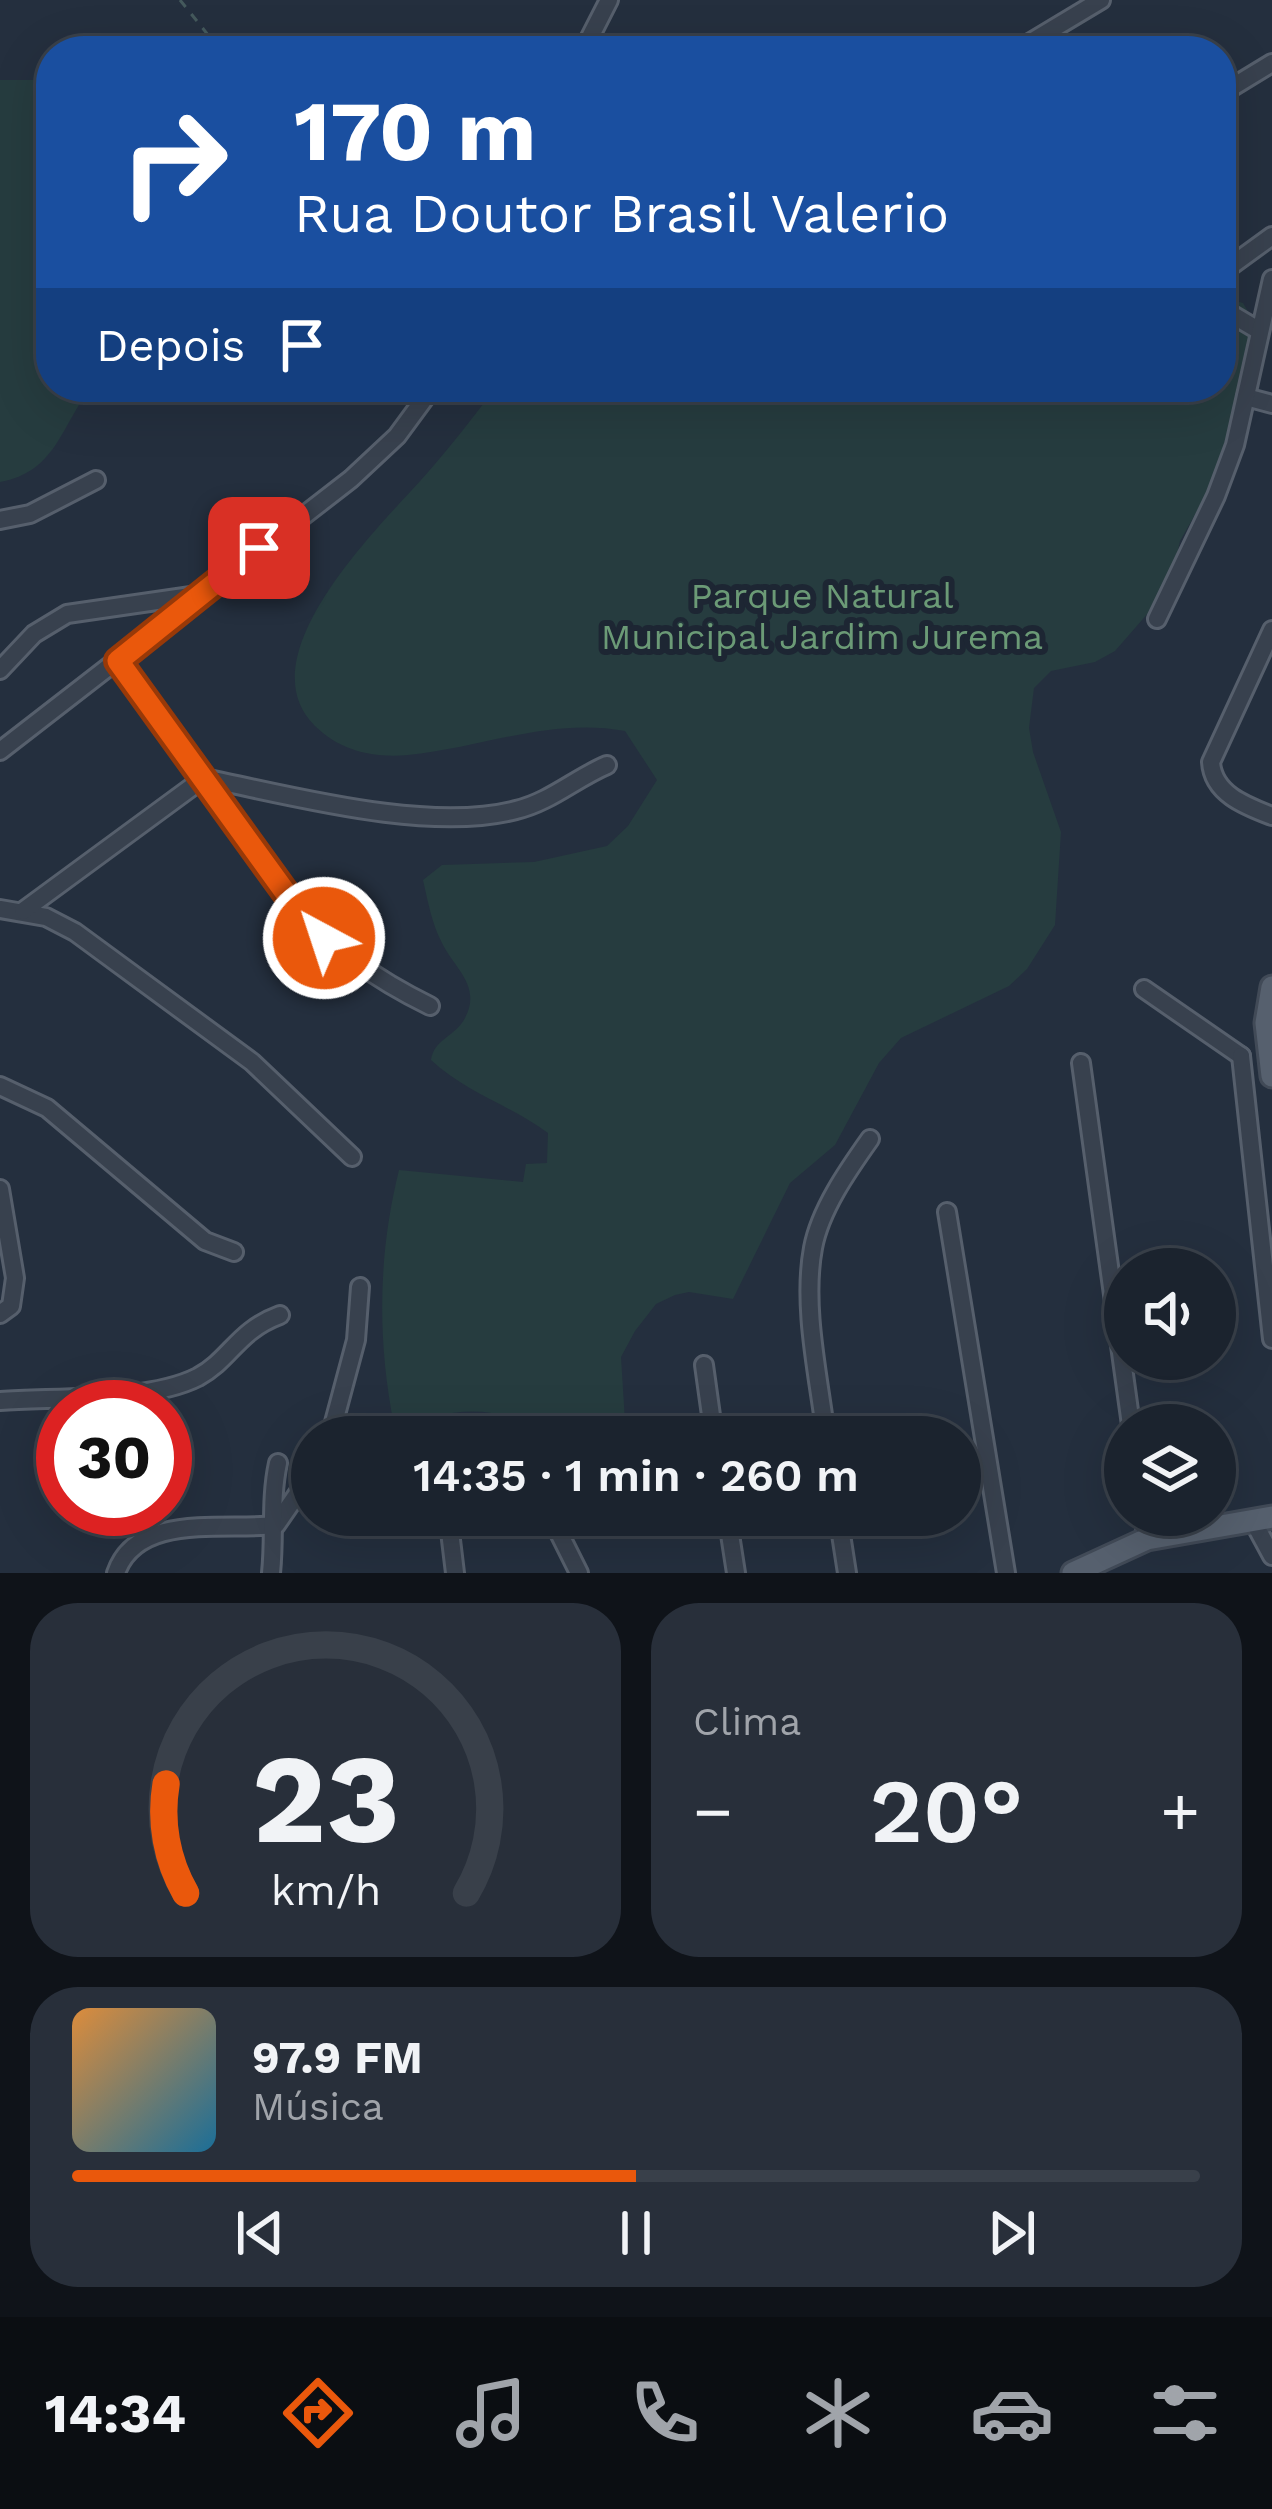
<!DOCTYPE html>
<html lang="pt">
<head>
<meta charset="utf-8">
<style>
  :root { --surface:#1b232e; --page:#282f3a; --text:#f1f3f6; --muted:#a0a4aa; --line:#39404a; --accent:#ea580c }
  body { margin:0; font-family:"Work Sans",sans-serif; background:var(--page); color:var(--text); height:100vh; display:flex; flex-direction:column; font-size:45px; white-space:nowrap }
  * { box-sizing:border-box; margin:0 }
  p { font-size:39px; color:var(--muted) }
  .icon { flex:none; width:66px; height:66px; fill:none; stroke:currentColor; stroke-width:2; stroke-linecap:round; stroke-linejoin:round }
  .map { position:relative; height:1573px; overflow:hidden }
  .side { display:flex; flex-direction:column; gap:30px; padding:30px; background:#0f1319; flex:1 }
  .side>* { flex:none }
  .guide { position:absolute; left:36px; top:36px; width:1200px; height:366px; border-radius:48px; box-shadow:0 12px 48px #0002,0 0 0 3px var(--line); background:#1a4fa0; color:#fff; overflow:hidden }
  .tools { position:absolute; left:1104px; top:1248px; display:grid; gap:24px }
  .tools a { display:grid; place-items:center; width:132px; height:132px; border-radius:50%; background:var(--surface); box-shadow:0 12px 48px #0002,0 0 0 3px var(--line); font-size:60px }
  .speed { position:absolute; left:36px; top:1380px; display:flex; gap:24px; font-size:60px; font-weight:700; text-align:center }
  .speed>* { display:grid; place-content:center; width:156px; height:156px; border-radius:50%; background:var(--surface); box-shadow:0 12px 48px #0002,0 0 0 3px var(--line); line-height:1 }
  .speed .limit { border:18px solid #d22; background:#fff; color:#111 }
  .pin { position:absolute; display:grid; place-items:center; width:102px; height:102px; color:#fff; margin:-51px; border-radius:24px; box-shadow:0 6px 18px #0006 }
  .me { position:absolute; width:132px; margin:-66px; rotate:320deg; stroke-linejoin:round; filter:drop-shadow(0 0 9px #0008) }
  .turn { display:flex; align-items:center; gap:42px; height:252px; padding:0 60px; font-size:54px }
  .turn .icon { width:156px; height:156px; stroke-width:2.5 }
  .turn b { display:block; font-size:84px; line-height:102px }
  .then { display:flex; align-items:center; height:114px; padding:0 60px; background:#0003; gap:24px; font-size:45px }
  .big { font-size:90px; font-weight:600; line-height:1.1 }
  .side .widget { flex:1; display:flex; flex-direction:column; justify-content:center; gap:18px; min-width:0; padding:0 42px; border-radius:48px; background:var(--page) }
  .side .dial { align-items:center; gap:0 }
  .dial svg { height:312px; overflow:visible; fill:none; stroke:var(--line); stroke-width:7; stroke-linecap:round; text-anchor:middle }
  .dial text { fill:var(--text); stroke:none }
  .song { display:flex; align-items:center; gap:36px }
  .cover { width:144px; height:144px; border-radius:18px; background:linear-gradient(135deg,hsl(30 70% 55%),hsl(200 70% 35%)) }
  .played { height:12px; border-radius:6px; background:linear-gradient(90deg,var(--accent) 50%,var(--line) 50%) }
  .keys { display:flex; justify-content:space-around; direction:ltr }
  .heat { display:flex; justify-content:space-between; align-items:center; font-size:66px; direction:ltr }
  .side .tiles { flex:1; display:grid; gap:30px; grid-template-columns:1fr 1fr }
  .widget:last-child { grid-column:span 2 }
  .trip { position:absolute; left:291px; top:1416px; width:690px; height:120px; border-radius:60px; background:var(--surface); box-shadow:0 12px 48px #0002,0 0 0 3px var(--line); font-weight:600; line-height:120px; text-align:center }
  .tabs { display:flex; height:192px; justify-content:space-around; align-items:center; background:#0b0e12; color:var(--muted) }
  .tabs .icon { width:84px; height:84px }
  .tabs .active { color:var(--accent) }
  .tabs b { font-size:54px; color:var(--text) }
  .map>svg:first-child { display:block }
  .green { fill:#263c3f }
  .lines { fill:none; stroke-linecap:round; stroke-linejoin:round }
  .minor-casing { stroke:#565f6c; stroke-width:22 }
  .major-casing { stroke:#414a57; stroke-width:27 }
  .path { stroke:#44595c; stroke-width:3; stroke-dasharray:9 9; stroke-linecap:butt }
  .minor { stroke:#38414e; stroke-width:16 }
  .major { stroke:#56606e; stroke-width:21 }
  .route-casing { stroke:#983908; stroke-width:30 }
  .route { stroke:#ea580c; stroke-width:21 }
  .labels { text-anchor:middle; stroke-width:12; stroke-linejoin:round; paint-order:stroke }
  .park-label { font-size:36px; fill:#6b9a76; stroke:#1d2633 }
</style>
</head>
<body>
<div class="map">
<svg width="1272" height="1573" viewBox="0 0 1272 1573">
  <rect width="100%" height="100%" fill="#242f3e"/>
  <g class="green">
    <path d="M 0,80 L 45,80 L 51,84 L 51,387 L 91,387 C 61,426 56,472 0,482 Z"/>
    <path d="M 1221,297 L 1243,303 L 1254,322 L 1230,453 L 1180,541 L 1174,569 L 1149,612 L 1115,651 L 1095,662 L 1051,671 L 1034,688 L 1029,728 L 1033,752 L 1061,832 L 1055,925 L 1027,969 L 1009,986 L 901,1038 L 879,1063 L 835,1145 L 790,1183 L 733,1299 L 689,1292 L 675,1295 L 656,1304 L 635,1331 L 621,1357 L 626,1437 L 542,1437 C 497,1398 448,1412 394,1425 C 377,1339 378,1255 399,1170 L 523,1182 L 526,1164 L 547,1163 L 548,1133 C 510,1105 465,1092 431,1060 C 434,1039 456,1036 465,1018 C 482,986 454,968 442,943 C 432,924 428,902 423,880 L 442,865 L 534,862 L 607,846 L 628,826 L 657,780 L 625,731 C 551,717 481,748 408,755 C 372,758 341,751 315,726 C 245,658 376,530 421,480 C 448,450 472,419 496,387 L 1221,387 Z"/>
  </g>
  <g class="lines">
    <defs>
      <g id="minor">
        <polyline points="583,51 609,0"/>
        <polyline points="1016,51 1101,0"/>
        <polyline points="1221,94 1272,63"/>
        <polyline points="1221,273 1272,236"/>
        <polyline points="1221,308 1258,330"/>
        <polyline points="1246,397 1272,404"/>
        <polyline points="0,520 30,514 96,480"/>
        <polyline points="1157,619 1216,496 1235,445 1272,279"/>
        <path d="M 1272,630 L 1211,762 C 1213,794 1246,806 1272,816"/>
        <path d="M 118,661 L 293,903 C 334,950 375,979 430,1006"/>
        <polyline points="0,670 34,634 67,614 198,595"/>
        <polyline points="0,751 351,479 397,436 433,387"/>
        <path d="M 204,778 C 292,796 429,833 516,810 C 550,802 576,778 607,765"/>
        <polyline points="0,909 46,917 75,932 252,1062 352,1157"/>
        <polyline points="23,911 204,778"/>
        <polyline points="1144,989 1241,1056"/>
        <polyline points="1241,1056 1272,1339"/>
        <polyline points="1081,1063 1131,1425"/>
        <polyline points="0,1086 47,1108 205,1241 234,1252"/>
        <polyline points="0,1189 15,1278 11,1306 0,1314"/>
        <polyline points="947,1212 1006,1573"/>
        <polyline points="704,1365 714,1437"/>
        <path d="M 0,1401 C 56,1397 149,1402 198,1377 C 231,1359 237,1331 280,1315"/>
        <polyline points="330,1437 356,1340 360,1287"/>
        <path d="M 826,1437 C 819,1378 802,1307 813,1248 C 820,1210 848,1170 870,1139"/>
        <polyline points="448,1515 455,1573"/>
        <polyline points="541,1515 558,1531 579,1573"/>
        <polyline points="727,1515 736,1573"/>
        <polyline points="838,1515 847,1573"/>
        <polyline points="1143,1515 1147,1539"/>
        <polyline points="1252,1519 1272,1556"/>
        <path d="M 116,1573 C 137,1512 225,1531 276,1525 L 312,1473"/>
        <path d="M 271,1573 C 275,1536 270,1500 278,1463"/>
      </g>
      <g id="major">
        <polyline points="1272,987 1266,1023 1272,1076"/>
        <polyline points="1073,1573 1147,1539 1272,1517"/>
      </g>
    </defs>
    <use href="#minor" class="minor-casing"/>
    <use href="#major" class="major-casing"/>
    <polyline class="path" points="180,0 221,51"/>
    <use href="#minor" class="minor"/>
    <use href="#major" class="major"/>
  </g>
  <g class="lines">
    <defs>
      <polyline id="route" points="259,548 118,661 293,903 324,938"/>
    </defs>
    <use href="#route" class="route-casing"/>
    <use href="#route" class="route"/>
  </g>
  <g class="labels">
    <g class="park-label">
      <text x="822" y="608">Parque Natural<tspan x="822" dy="41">Municipal Jardim Jurema</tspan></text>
    </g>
  </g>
</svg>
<div class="tools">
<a><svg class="icon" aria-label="sound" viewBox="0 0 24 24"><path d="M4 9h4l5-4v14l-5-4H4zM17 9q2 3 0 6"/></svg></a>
<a><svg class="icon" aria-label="layers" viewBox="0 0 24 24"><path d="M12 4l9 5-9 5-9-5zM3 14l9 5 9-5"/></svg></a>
</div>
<div class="speed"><div class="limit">30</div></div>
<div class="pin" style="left:259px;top:548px;background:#d93025"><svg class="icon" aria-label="arrive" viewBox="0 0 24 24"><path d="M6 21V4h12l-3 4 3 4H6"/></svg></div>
<svg class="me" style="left:324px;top:938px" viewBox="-20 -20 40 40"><circle r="17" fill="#ea580c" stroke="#fff" stroke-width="3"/><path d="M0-11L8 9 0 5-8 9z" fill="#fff"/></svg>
<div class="trip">14:35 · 1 min · 260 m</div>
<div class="guide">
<div class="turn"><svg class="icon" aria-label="right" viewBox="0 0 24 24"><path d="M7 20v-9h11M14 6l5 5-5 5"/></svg><div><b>170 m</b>Rua Doutor Brasil Valerio</div></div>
<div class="then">Depois<svg class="icon" aria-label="arrive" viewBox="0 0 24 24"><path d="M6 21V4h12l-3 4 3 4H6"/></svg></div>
</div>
</div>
<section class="side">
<div class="tiles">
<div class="widget dial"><svg viewBox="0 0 100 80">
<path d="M14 69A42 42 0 1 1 86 69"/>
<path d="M14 69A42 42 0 0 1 9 41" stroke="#ea580c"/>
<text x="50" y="56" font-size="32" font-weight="700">23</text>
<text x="50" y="72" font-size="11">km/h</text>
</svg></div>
<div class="widget"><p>Clima</p>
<div class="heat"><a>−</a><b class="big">20°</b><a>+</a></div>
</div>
<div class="widget">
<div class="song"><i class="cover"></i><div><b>97.9 FM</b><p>Música</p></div></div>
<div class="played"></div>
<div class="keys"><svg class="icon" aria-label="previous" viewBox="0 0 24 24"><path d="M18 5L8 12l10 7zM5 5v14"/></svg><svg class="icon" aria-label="pause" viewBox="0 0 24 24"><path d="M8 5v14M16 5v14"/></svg><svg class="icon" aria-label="next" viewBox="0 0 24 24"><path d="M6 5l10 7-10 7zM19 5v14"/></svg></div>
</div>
</div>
</section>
<nav class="tabs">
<b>14:34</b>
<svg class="icon active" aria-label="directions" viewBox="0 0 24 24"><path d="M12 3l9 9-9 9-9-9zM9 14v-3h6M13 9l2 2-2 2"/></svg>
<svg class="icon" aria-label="music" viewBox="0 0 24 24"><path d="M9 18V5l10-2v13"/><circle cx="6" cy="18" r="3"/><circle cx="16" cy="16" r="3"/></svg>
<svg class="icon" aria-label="phone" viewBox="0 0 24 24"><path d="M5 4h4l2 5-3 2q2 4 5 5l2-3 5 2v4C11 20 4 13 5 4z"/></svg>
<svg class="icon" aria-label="climate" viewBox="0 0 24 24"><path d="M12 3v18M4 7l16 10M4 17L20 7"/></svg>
<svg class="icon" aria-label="car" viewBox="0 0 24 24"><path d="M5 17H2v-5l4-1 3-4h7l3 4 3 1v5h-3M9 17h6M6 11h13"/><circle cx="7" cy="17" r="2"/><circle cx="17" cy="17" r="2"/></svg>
<svg class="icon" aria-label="filters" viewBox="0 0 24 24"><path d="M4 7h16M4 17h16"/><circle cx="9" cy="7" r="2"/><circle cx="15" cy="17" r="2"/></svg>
</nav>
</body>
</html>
